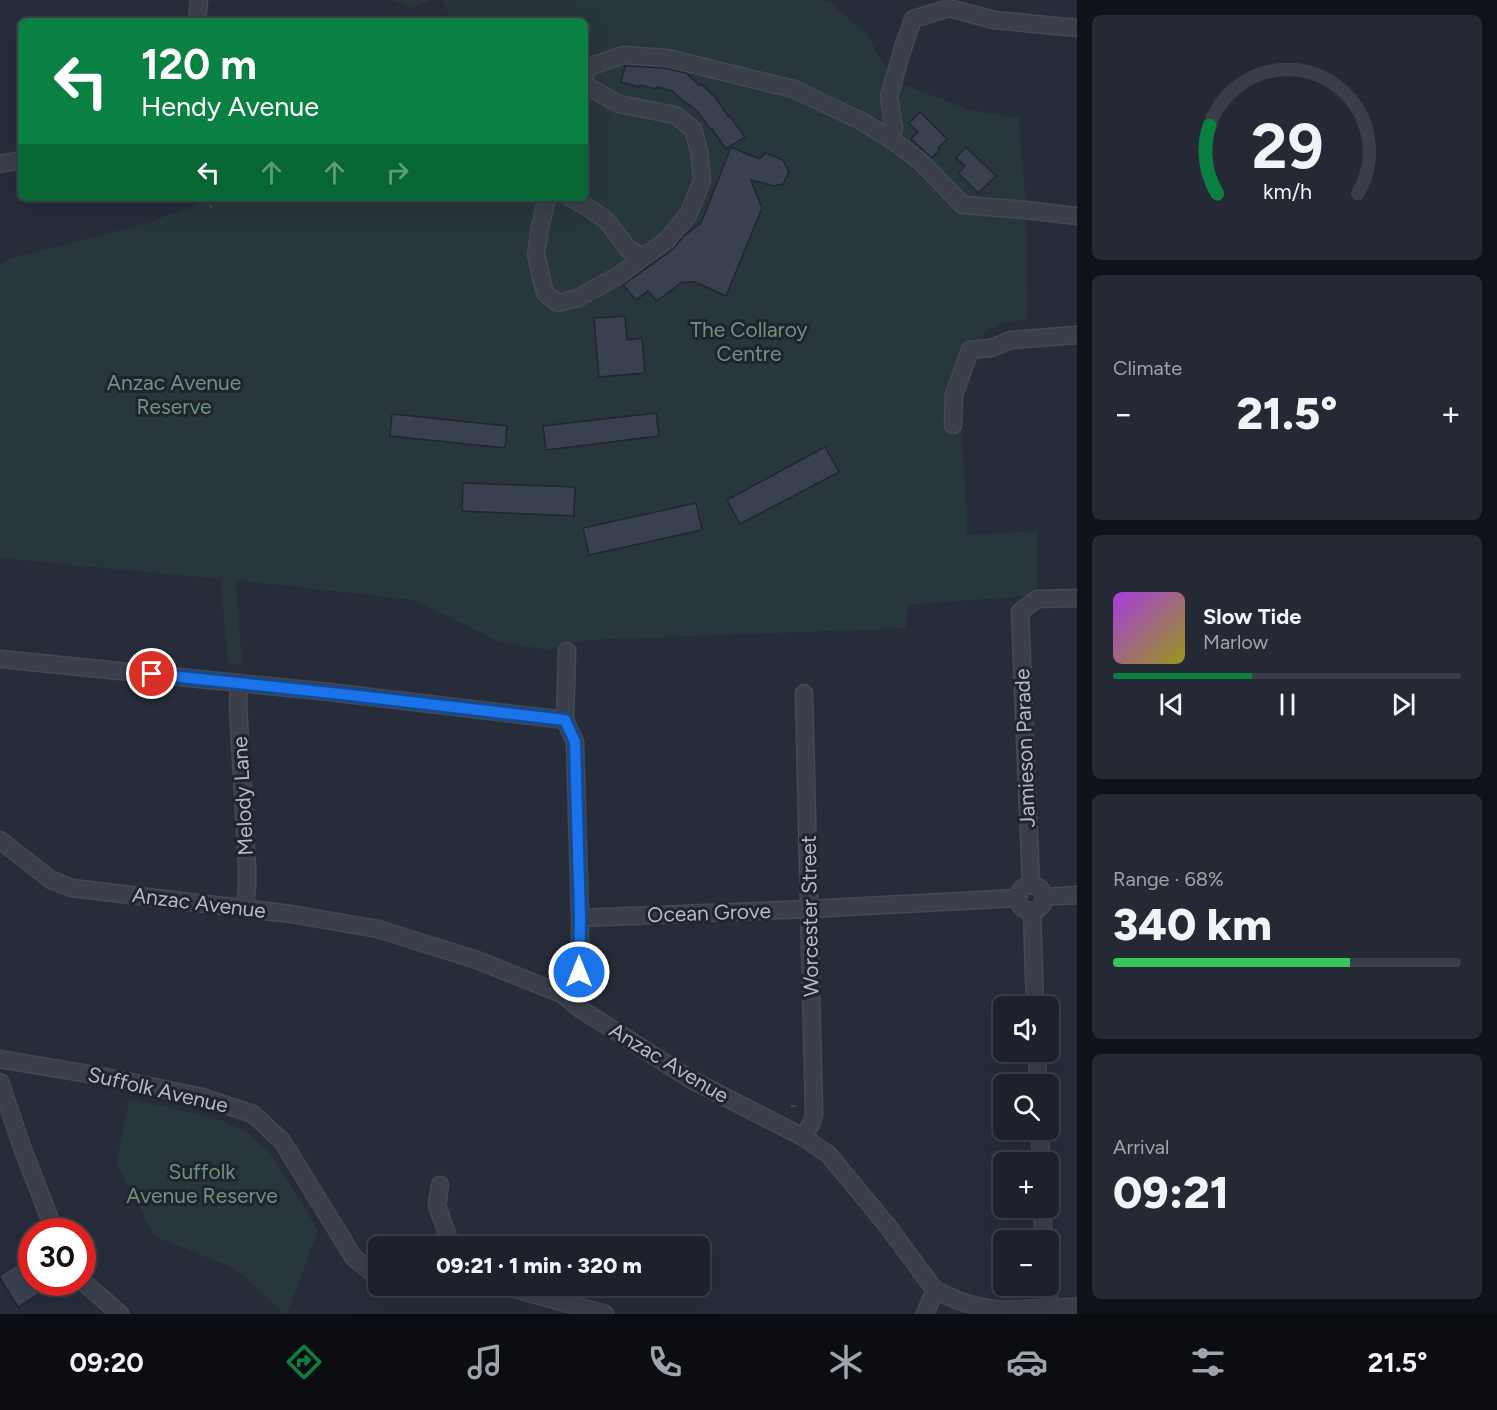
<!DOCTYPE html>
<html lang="en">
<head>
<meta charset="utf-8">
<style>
  :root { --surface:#1c212c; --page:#252934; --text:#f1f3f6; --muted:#a0a3a9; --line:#3a3e48; --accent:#0b8043 }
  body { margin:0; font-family:Figtree,sans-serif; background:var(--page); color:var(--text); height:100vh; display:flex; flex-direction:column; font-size:22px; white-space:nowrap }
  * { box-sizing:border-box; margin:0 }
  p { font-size:20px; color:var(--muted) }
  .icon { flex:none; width:33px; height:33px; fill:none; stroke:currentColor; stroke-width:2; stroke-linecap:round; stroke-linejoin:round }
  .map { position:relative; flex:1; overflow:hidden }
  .panel { display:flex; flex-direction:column; gap:15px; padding:15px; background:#0f1218; width:420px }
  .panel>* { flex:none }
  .banner { position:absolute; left:18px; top:18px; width:570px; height:183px; border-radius:9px; box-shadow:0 6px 24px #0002,0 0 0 2px var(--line); background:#0b8043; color:#fff; overflow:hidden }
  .buttons { position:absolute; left:993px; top:996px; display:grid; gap:12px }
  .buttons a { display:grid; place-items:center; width:66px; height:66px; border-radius:9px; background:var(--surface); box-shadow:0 6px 24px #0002,0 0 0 2px var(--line); font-size:30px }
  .speed { position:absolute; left:18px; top:1218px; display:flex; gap:12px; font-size:30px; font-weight:700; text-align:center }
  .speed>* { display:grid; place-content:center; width:78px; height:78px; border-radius:50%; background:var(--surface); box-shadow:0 6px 24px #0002,0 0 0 2px var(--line); line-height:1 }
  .speed .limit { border:9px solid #d22; background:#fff; color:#111 }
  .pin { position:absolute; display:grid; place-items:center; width:51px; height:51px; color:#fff; margin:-26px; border:3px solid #fff; border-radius:50%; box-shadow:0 2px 6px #0007 }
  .me { position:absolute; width:66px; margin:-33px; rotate:0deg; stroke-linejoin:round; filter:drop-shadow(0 0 4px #0008) }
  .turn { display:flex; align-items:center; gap:21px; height:126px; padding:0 24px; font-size:27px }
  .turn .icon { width:78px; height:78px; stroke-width:2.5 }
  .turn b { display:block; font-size:42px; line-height:51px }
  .lanes { display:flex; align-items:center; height:57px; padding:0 24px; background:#0003; justify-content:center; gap:30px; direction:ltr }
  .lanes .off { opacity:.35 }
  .big { font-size:45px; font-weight:800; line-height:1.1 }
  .panel .card { flex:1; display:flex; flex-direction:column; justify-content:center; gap:9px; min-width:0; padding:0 21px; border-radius:9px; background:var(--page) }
  .panel .dial { align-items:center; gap:0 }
  .dial svg { height:156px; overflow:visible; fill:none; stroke:var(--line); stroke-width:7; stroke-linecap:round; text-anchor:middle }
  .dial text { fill:var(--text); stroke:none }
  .song { display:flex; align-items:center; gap:18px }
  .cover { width:72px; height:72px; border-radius:9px; background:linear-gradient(135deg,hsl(280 70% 55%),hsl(60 70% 35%)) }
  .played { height:6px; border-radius:3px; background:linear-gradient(90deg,var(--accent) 40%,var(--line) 40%) }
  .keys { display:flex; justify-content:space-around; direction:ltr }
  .heat { display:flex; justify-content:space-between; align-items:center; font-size:33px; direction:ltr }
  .charge { height:9px; border-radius:4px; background:linear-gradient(90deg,#34c759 68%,var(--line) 0) }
  .trip { position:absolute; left:368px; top:1236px; width:342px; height:60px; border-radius:9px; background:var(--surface); box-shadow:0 6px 24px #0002,0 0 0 2px var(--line); font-weight:800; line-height:60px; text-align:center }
  .tabs { display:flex; height:96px; justify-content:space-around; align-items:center; background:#0b0d12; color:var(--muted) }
  .tabs .icon { width:42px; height:42px }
  .tabs .current { color:var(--accent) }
  .tabs b { font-size:27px; color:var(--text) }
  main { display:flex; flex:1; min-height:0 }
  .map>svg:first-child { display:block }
  .green { fill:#28373b }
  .building { fill:#394050; stroke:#212631; stroke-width:1.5 }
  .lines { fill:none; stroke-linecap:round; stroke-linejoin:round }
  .minor-casing { stroke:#434853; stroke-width:19 }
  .path { stroke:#415053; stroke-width:2; stroke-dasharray:4.5 4.5; stroke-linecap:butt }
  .minor { stroke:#3a3f4a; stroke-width:16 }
  .route-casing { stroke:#114b97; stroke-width:15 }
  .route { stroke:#1a73e8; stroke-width:10 }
  .labels { text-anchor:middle; stroke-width:6; stroke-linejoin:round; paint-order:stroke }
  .park-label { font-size:21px; fill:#6f947c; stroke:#1f242f }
  .street-label { font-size:21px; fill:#b5bac6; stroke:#1f242f }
</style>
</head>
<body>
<main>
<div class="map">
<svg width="1077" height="1314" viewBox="0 0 1077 1314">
  <rect width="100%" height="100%" fill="#262c3a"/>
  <g class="green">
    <polygon points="391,0 432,0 411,8"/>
    <polygon points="443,0 822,0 831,3 867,35 894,81 971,110 1019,118 1026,210 1027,319 1001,323 984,333 959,402 967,512 967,535 1037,531 1037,595 907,605 906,628 585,640 547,650 500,642 414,600 236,580 242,665 228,663 221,579 0,558 0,264 13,258 151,222 200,203 208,198 341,198 346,200 350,198 585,198 585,21 451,21"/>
    <polygon points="129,1099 216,1118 247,1132 271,1154 318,1230 287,1314 284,1314 236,1269 154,1236 117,1164"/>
  </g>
  <g class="building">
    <polygon points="625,66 665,68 686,73 699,85 701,84 715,97 728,116 729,115 745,137 726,149 712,129 711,130 697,111 686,102 685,103 672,91 657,87 656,89 640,85 639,87 621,82"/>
    <polygon points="920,112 947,139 938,148 940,149 932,158 911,139 918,132 909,123"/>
    <polygon points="731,147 759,159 766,153 783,160 789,172 783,184 774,186 751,180 762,208 726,296 695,282 682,282 657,301 648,291 636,300 623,285 672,250 684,236 701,223"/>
    <polygon points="966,147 996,176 978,193 958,173 965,166 956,158"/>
    <polygon points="625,316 627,340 642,338 645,373 599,377 594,318"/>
    <polygon points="656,413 659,436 546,450 543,426"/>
    <polygon points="392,414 507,426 505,448 390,436"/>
    <polygon points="825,447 839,472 740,524 727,500"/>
    <polygon points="463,483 575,487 574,516 462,511"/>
    <polygon points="696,503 702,530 589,555 583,528"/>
    <polygon points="20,1263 26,1273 32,1270 32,1282 39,1294 18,1307 0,1278 0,1275"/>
  </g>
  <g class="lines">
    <defs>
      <g id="minor">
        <polyline points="197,21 199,0"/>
        <polyline points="585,75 589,67 623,55 667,58 794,89 861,121 891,139 922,163 963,205 1026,210 1077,216"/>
        <polyline points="891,139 894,128 889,97 902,51 913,19 949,8 994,20 1077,28"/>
        <polyline points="0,164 21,160"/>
        <polyline points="547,198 540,227 536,255 545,293 558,303 578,298 621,274 643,257"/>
        <polyline points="571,198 589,208 607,221 628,249 643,257 666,241 688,215 702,181 699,151 693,129 675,115 619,104 585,85"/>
        <polyline points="953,425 954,395 970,350 991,348 1011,340 1077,335"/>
        <polyline points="0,659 329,692 565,720 575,742 580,918 579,1008"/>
        <polyline points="239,683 238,705 247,867 247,887 245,908"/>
        <polyline points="565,720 567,651"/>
        <polyline points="0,840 51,880 72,888 291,914 378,929 477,960 562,994 579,1008 692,1080 803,1137 829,1155 886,1224 935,1290 959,1301 980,1307 1000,1310 1077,1307"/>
        <polyline points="1031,885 1020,612 1037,599 1077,598"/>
        <circle cx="1031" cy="898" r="13"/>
        <polyline points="1044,897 1077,895"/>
        <polyline points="1032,911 1035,1006"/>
        <polyline points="580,918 809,909 1018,898"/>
        <polyline points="1037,1052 1038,1084"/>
        <polyline points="0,1059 101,1076 202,1097 253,1114 282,1141 354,1258 374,1274 378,1276"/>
        <polyline points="0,1082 23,1150 55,1232"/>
        <polyline points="1040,1130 1041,1162"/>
        <polyline points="803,1137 812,1122 814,1114 804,693"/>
        <polyline points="440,1185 437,1205 451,1246"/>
        <polyline points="1042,1208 1044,1240"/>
        <polyline points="82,1279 87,1285 120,1314"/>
        <polyline points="504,1286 605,1314"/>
        <polyline points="1048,1286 1050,1308"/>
        <polyline points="925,1314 935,1290"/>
      </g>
    </defs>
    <use href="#minor" class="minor-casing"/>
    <g class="path">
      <polyline points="204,198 212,208"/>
      <polyline points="791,1106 799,1106"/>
    </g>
    <use href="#minor" class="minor"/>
  </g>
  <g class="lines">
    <defs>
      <polyline id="route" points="152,674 350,695 565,720 575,742 580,918 579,972"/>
    </defs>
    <use href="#route" class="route-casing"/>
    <use href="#route" class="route"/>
  </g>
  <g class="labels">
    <g class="park-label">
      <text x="749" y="337">The Collaroy<tspan x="749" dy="24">Centre</tspan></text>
      <text x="174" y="390">Anzac Avenue<tspan x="174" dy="24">Reserve</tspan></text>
      <text x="202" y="1179">Suffolk<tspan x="202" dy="24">Avenue Reserve</tspan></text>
    </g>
    <g class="street-label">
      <text transform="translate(1025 748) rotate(-92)" y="7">Jamieson Parade</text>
      <text transform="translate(243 796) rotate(-93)" y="7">Melody Lane</text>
      <text transform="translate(199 903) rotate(7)" y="7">Anzac Avenue</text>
      <text transform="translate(709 913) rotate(-2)" y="7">Ocean Grove</text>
      <text transform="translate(810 916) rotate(-91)" y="7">Worcester Street</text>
      <text transform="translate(669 1063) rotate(31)" y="7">Anzac Avenue</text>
      <text transform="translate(158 1090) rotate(13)" y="7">Suffolk Avenue</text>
    </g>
  </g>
</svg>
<div class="buttons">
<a><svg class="icon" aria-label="sound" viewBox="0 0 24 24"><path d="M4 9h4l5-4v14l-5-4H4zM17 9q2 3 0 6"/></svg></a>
<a><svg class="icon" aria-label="search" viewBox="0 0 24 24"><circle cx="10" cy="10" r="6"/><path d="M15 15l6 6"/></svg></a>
<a>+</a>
<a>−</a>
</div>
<div class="speed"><div class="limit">30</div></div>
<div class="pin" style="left:152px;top:674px;background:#d93025"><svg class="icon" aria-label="arrive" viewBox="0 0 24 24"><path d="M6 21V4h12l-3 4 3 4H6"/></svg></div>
<svg class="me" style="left:579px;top:972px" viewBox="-20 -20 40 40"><circle r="17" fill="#1a73e8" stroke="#fff" stroke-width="3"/><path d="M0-11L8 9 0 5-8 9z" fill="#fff"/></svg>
<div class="trip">09:21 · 1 min · 320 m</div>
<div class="banner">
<div class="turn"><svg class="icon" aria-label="left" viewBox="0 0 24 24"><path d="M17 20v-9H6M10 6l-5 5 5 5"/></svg><div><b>120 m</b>Hendy Avenue</div></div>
<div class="lanes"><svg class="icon" aria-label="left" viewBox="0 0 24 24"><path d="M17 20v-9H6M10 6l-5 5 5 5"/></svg><svg class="icon off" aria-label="ahead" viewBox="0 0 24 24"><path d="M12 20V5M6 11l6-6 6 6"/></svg><svg class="icon off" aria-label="ahead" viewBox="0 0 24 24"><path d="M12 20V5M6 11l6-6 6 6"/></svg><svg class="icon off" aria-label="right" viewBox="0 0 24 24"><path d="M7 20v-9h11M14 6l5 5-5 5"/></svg></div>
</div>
</div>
<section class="panel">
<div class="card dial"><svg viewBox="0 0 100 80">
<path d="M14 69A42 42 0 1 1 86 69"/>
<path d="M14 69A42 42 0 0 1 10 34" stroke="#0b8043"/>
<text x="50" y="56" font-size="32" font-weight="700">29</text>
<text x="50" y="72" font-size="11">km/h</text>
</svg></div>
<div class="card"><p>Climate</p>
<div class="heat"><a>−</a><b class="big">21.5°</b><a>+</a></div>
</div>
<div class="card">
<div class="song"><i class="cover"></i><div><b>Slow Tide</b><p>Marlow</p></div></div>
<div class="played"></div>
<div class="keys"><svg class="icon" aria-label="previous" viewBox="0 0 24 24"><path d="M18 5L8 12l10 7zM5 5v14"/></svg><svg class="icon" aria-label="pause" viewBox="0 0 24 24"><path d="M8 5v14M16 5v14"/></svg><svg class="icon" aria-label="next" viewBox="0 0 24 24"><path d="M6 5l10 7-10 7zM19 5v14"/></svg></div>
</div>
<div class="card"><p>Range · 68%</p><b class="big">340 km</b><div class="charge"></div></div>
<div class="card"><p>Arrival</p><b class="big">09:21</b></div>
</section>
</main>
<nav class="tabs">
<b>09:20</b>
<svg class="icon current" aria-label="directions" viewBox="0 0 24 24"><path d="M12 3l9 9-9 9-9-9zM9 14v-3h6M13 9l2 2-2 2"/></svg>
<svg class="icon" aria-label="music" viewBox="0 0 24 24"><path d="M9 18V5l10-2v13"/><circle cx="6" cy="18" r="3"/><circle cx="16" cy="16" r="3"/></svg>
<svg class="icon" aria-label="phone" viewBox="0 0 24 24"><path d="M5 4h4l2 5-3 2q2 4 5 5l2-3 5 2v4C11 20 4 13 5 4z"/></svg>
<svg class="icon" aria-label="climate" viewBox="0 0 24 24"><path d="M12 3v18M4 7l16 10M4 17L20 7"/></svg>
<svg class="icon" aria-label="car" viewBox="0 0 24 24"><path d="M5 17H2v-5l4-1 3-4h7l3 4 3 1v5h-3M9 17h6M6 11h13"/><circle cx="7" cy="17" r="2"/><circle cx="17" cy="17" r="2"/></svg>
<svg class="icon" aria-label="filters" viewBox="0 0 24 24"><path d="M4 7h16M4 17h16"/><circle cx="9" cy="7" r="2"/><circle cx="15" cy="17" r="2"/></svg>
<b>21.5°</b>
</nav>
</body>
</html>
